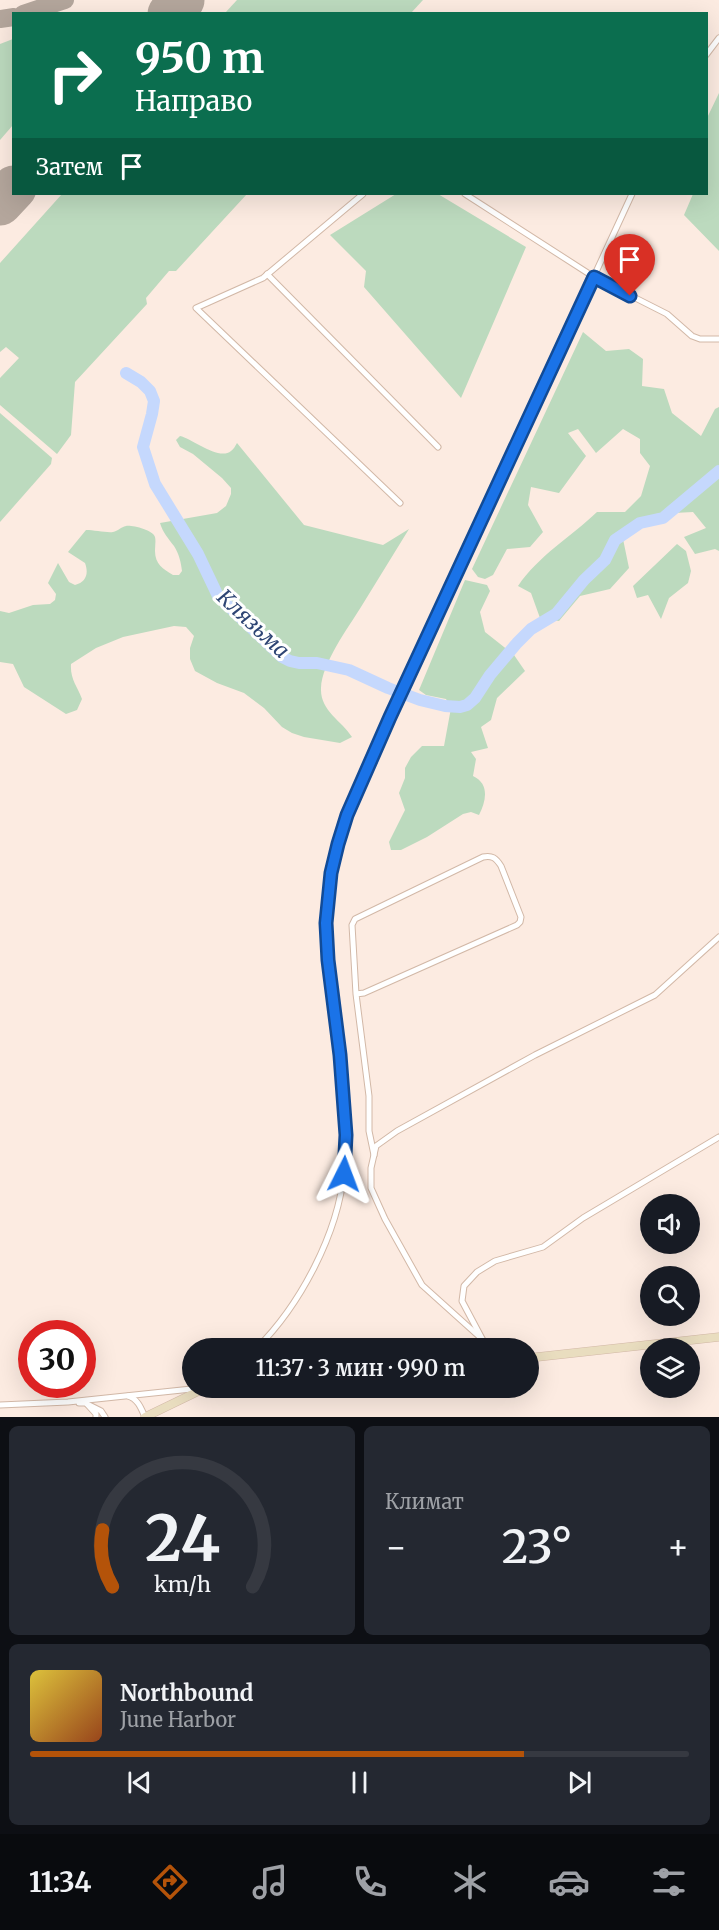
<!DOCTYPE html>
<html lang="ru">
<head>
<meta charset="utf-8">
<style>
  :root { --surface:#171b24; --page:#242831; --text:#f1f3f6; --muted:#9ea1a6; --line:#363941; --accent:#b45309 }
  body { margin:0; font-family:Merriweather,serif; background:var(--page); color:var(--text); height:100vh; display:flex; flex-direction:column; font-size:22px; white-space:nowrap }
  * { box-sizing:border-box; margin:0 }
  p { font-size:20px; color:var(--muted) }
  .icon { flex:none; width:33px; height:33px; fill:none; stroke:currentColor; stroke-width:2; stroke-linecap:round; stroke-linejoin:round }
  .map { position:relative; height:1417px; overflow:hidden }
  .side { display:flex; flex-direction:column; gap:9px; padding:9px; background:#0d0f14; flex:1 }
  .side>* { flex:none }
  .hud { position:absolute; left:12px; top:12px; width:696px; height:183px; border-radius:0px; box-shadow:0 6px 24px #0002; background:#0b6e4f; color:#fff; overflow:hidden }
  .controls { position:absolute; left:640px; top:1194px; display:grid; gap:12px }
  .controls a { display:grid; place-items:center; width:60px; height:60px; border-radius:50%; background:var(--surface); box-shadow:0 6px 24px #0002; font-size:30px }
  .speed { position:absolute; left:18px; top:1320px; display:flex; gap:12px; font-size:30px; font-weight:700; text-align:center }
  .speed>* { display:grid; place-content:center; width:78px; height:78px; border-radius:50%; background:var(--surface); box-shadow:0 6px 24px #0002; line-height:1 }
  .speed .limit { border:9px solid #d22; background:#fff; color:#111 }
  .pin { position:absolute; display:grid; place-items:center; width:51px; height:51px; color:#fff; margin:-62px -26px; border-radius:50% 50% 50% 0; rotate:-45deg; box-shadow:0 0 6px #0007 }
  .pin .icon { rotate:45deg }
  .me { position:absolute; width:66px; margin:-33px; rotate:3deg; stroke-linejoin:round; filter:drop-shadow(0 0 4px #0008) }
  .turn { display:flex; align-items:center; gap:21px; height:126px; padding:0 24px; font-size:27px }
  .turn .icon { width:78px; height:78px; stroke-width:2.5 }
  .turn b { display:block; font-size:42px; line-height:51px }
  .then { display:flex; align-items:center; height:57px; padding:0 24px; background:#0003; gap:12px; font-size:22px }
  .big { font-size:45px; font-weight:600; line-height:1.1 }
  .side .card { flex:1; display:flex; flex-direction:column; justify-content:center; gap:9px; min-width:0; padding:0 21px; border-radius:9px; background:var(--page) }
  .side .dial { align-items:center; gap:0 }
  .dial svg { height:156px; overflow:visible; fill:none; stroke:var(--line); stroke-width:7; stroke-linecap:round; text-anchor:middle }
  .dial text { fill:var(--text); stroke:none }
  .song { display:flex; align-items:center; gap:18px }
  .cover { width:72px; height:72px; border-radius:9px; background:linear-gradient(135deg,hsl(50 70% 55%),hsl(20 70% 35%)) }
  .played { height:6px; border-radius:3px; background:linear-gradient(90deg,var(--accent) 75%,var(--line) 75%) }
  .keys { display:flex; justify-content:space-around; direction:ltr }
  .heat { display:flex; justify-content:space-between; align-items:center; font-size:33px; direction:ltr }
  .side .tiles { flex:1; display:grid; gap:9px; grid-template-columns:1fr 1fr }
  .card:last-child { grid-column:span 2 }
  .trip { position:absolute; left:182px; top:1338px; width:357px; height:60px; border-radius:30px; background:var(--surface); box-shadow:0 6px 24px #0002; font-weight:600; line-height:60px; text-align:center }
  .dock { display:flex; height:96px; justify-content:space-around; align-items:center; background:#090b0e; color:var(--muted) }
  .dock .icon { width:42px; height:42px }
  .dock .active { color:var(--accent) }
  .dock b { font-size:27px; color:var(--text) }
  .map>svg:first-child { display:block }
  .green { fill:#bcdabe }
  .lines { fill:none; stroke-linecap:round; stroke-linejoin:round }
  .river { stroke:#c5d8fd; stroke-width:12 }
  .taxiway { stroke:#b4a69c; stroke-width:18 }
  .runway { stroke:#b4a69c; stroke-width:45 }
  .street-casing { stroke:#d2b8a7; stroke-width:7 }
  .secondary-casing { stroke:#d2b8a7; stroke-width:9 }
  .street { stroke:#fff; stroke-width:5 }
  .secondary { stroke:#e9ddbf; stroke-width:8 }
  .route-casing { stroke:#114b97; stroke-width:15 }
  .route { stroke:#1a73e8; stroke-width:10 }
  .labels { text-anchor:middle; stroke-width:6; stroke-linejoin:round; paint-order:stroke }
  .water-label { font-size:21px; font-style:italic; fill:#2e4574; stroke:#fff }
</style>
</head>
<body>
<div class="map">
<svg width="719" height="1417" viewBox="0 0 719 1417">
  <rect width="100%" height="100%" fill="#fcebe1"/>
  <g class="green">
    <polygon points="237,0 423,0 411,13 225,13"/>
    <polygon points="13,39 13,125 0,140 0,44"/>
    <polygon points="719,93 719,251 684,215 693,194 706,194 707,118"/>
    <polygon points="62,194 247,194 176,271 169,271 146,298 147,304 75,382 71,435 57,454 0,405 0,378 19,358 6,347 0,352 0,263"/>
    <polygon points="396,194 438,194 526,247 461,398 364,287 366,271 330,235"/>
    <path d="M 583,332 L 606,351 L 629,349 L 643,359 L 642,386 L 664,389 L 672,413 L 701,436 L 715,409 L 719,407 L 719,551 L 715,549 L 695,554 L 684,537 L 706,528 L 693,512 L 655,514 L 623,539 L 629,568 L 610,589 L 580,596 L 559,621 L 540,618 L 531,593 L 518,586 C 539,555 571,537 597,512 L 625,512 L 641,496 L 650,466 L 640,453 L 640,439 L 623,429 L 596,453 L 578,429 L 568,433 L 586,456 L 559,493 L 531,487 L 528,505 L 543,532 L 530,547 L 507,549 L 493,575 L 485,579 L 478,577 L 472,569 Z"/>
    <polygon points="0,413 52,458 51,464 0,522"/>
    <path d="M 180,436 C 193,439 219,461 231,451 C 234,449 235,446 237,443 L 304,525 L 383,545 L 409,529 C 393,555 377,581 361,607 C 348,628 322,663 321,688 C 320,711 341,720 352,737 L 340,743 L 304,737 L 292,733 L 282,727 L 264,708 L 244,693 L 217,683 L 195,671 L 190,659 L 190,648 L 194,636 L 186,627 L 174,626 L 123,637 L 96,648 L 71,664 C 70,679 77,686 82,699 L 77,710 L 66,714 L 24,687 L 13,664 L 0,662 L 0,611 L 9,613 L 33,605 L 50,604 L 55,600 L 56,594 L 48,583 L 58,563 L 69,582 L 75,585 C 86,582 89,574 85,563 L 68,552 L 86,530 C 94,530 107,533 113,532 C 118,531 121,527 126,526 C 132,525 153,530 155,537 C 156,541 155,546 155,551 C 155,564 163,569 173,575 L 179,575 L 182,571 C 181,562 179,554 174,546 C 168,538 163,533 160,523 L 217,513 L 226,506 L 231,494 L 231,488 L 222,478 L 193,454 L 180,447 L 176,440 Z"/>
    <polygon points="677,544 686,551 691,571 688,583 669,598 661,619 648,595 637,598 633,586"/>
    <path d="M 465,580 L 487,585 L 490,591 L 480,612 L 485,632 L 514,655 L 525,671 L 497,698 L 491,720 L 481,727 L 488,748 L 471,752 L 476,759 L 473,776 C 490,784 486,801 479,815 L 471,812 L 463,814 L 427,837 L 401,850 L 391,850 L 389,842 L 405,810 L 399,793 L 405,778 L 405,768 L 411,757 L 422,746 L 444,746 L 451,708 L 446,699 L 426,695 L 419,690 Z"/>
  </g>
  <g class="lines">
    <polyline class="river" points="126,373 141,382 150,391 154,401 152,414 143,447 155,484 198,554 218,596 282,657 290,661 299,663 317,663 349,670 388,688 420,700 445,706 460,707 467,705 475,698 490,675 517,643 531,629 556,614 584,580 605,560 615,540 640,523 663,518 719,471"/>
    <g class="taxiway">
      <polyline points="23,14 65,0"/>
      <polyline points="0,19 14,17"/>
    </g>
    <g class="runway">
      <polyline points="170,14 182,0"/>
      <polyline points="0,203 14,188"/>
    </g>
    <defs>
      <g id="street">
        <polyline points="706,55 719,38"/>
        <polyline points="363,194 263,278 196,308 400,503"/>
        <polyline points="465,194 594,277 667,314 692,336 700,339 719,339"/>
        <polyline points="267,274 438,447"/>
        <path d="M 356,994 L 364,993 L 517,925 L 520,922 L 521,917 L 501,866 C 496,858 492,855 483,857 L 355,919 L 352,925 L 356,994 L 369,1096 L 369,1131 L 374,1155"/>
        <polyline points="482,1339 422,1285 385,1219 371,1188 371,1168 376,1146 397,1131 535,1055 655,995 719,937"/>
        <path d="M 257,1348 C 300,1305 338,1234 344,1172 C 349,1133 345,1092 340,1054 C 334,993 321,934 331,873 C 337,834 355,798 371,762 C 390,718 410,674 430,631 C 498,485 564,339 632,194"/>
        <polyline points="487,1348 462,1301 464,1286 477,1272 495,1261 543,1247 583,1218 719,1137"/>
        <path d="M 128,1396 C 138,1399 141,1408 145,1417"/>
        <polyline points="79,1403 86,1403 96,1414 96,1417"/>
        <polyline points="87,1404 101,1411 105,1417"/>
        <polyline points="0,1405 68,1402 201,1388"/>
      </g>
      <g id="secondary">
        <polyline points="528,1358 719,1337"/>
        <polyline points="145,1417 205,1388"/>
      </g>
    </defs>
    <use href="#street" class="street-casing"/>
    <use href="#secondary" class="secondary-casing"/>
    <use href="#street" class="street"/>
    <use href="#secondary" class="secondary"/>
  </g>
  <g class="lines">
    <defs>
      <polyline id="route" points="344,1174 346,1135 340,1055 328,960 326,923 331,873 338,844 347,815 390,717 594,277 630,296"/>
    </defs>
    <use href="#route" class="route-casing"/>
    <use href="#route" class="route"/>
  </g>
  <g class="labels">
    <g class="water-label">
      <text transform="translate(253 624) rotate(43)" y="7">Клязьма</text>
    </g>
  </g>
</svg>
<div class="controls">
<a><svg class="icon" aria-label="sound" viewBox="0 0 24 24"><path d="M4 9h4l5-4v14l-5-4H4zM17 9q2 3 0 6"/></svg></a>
<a><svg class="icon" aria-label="search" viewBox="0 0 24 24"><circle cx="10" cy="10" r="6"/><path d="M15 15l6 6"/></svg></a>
<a><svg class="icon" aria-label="layers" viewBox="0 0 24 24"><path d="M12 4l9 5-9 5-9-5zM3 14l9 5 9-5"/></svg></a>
</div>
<div class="speed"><div class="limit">30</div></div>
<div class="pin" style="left:630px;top:296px;background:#d93025"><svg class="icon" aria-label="arrive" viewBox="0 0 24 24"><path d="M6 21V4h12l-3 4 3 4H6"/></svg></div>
<svg class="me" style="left:344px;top:1174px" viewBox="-20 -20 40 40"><path d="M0-17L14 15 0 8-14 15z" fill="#1a73e8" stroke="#fff" stroke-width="4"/></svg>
<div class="trip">11:37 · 3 мин · 990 m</div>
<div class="hud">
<div class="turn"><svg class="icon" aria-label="right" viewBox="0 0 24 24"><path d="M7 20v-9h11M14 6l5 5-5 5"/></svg><div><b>950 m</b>Направо</div></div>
<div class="then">Затем<svg class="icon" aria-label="arrive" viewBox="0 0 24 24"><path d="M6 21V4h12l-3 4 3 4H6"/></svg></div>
</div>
</div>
<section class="side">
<div class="tiles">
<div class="card dial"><svg viewBox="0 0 100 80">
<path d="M14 69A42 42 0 1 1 86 69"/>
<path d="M14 69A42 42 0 0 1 9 40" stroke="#b45309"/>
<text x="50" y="56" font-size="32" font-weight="700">24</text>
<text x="50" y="72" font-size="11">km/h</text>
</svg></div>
<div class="card"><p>Климат</p>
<div class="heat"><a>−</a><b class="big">23°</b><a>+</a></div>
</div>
<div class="card">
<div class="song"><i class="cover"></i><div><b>Northbound</b><p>June Harbor</p></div></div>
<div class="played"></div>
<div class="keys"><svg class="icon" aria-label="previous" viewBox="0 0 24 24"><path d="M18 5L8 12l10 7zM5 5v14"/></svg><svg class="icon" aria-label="pause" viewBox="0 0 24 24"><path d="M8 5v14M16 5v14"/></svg><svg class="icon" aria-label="next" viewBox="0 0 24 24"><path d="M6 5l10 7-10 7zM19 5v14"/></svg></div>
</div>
</div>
</section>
<nav class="dock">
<b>11:34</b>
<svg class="icon active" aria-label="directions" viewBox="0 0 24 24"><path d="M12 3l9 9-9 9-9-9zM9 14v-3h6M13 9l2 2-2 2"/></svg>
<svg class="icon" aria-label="music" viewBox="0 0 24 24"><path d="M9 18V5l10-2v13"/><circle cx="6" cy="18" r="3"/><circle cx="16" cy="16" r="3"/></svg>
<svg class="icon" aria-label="phone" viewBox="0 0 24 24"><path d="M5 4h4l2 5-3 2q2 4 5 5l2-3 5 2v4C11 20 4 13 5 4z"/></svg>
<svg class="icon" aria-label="climate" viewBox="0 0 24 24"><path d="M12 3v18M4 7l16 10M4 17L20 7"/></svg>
<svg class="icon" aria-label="car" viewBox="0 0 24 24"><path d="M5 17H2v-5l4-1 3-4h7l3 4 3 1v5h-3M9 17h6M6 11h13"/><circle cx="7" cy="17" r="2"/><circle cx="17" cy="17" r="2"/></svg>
<svg class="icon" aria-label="filters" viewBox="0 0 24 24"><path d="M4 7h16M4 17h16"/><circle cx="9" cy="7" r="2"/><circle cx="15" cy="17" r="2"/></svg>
</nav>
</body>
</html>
